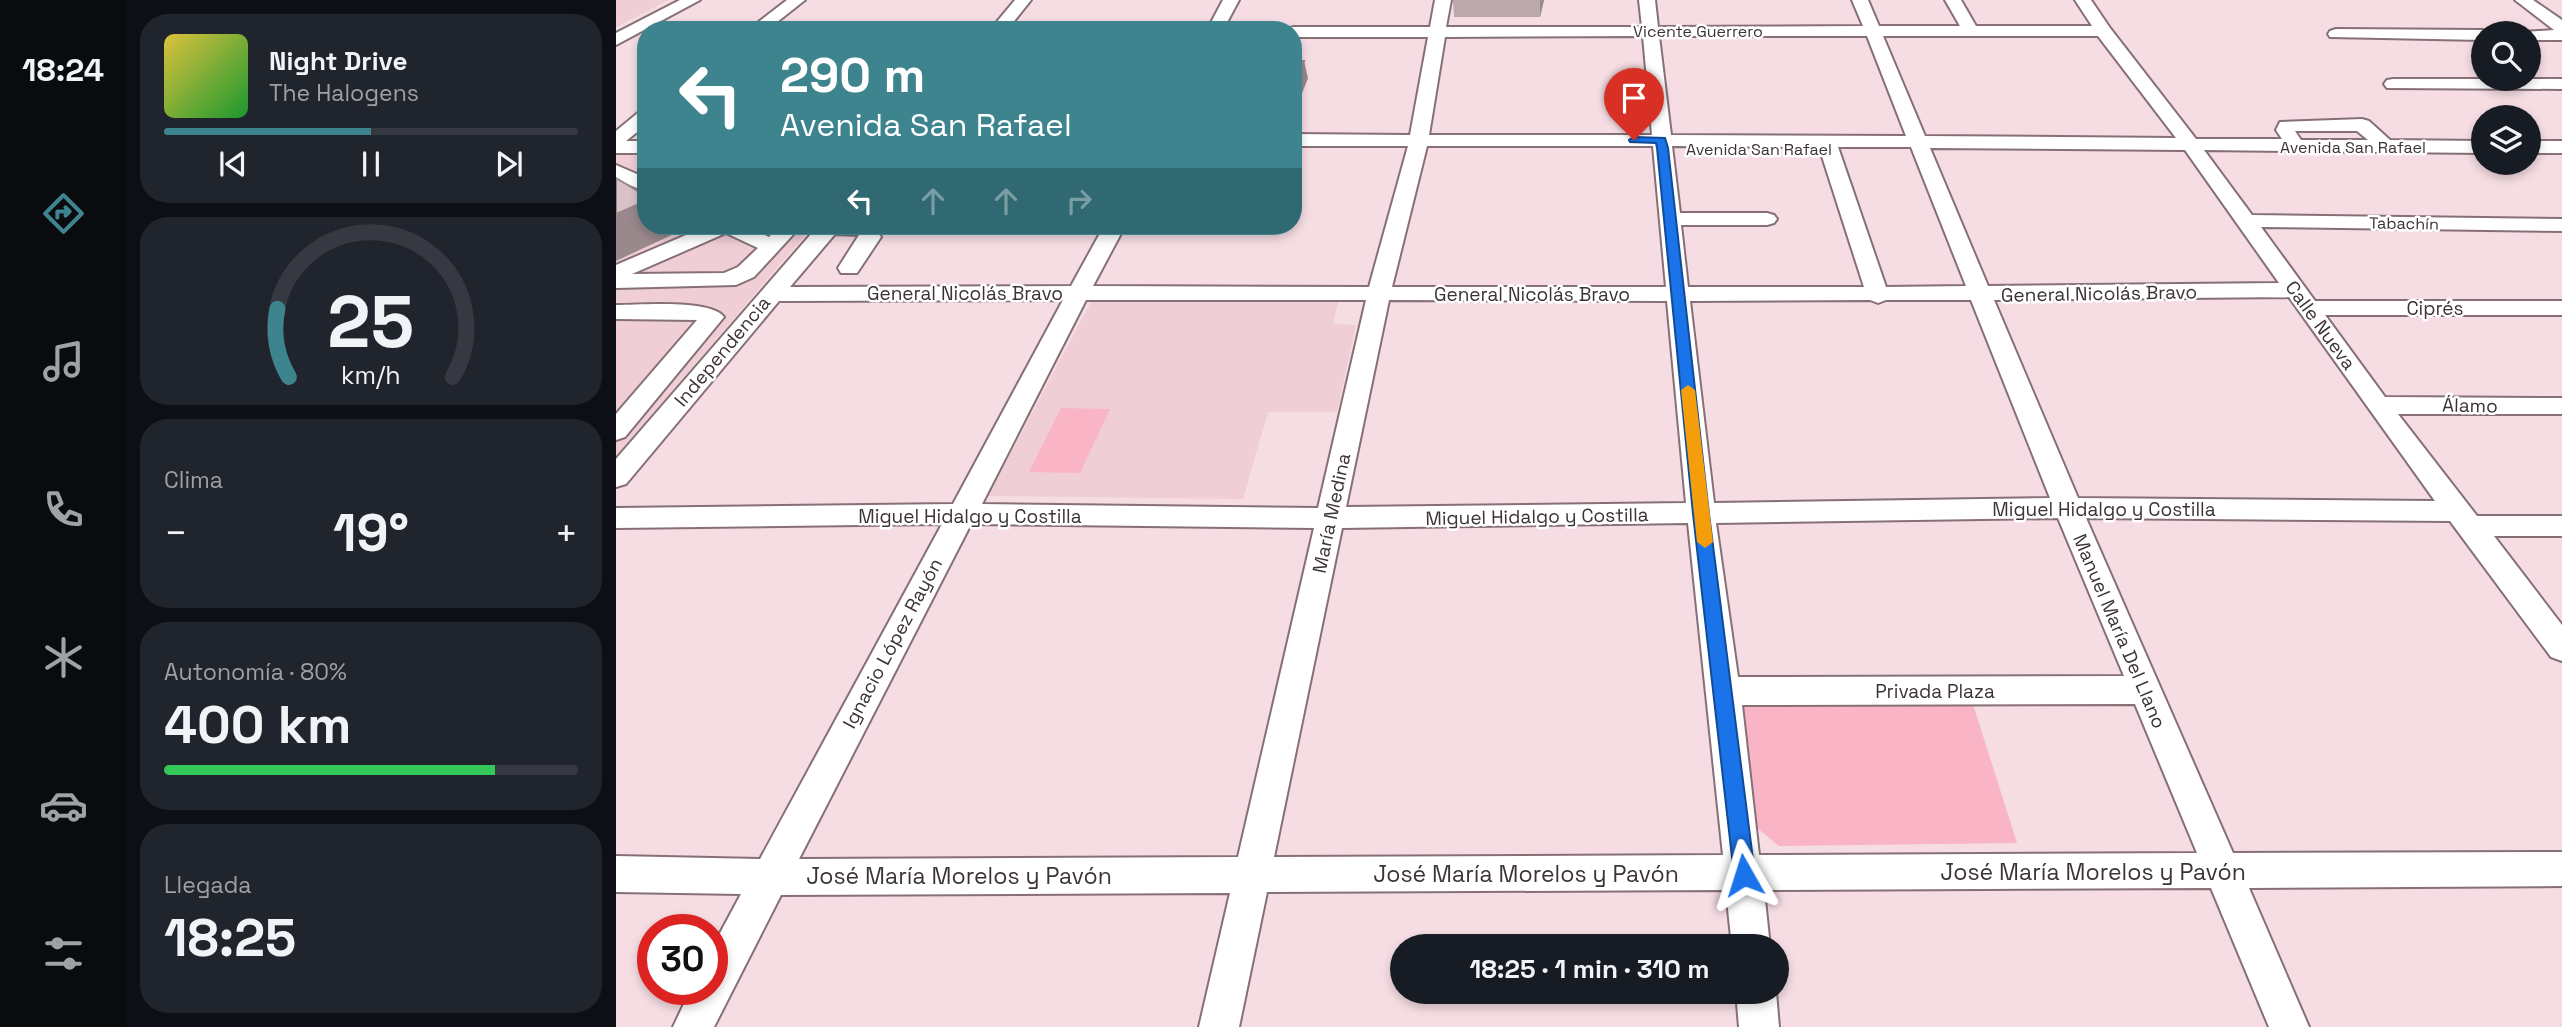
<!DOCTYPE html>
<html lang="es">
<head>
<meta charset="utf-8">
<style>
  :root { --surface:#171b24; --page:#20242c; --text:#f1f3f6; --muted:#9ea1a6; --line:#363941; --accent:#3e848f }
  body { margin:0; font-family:"Space Grotesk",sans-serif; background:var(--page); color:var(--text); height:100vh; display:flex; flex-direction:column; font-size:26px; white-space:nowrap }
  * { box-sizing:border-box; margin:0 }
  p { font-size:23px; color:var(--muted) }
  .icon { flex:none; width:38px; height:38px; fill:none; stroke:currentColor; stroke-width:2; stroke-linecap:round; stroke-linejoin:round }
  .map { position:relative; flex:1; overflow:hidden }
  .side { display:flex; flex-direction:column; gap:14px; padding:14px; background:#0d0f14; width:490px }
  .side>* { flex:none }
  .banner { position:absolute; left:21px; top:21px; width:665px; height:214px; border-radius:28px; box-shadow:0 4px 10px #0003; background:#3e848f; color:#fff; overflow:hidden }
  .fabs { position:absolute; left:1855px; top:21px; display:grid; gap:14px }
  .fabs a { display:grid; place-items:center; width:70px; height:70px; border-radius:50%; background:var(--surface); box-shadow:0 4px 10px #0003; font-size:35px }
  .speed { position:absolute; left:21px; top:914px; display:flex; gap:14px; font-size:35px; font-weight:700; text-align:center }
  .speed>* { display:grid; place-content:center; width:91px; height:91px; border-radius:50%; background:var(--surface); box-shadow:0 4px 10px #0003; line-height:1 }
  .speed .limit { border:10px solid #d22; background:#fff; color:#111 }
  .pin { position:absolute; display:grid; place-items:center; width:60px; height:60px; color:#fff; margin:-72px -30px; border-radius:50% 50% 50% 0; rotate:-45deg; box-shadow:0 0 7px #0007 }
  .pin .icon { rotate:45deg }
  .me { position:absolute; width:77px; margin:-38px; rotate:354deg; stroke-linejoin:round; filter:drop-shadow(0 0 5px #0008) }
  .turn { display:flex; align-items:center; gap:24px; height:147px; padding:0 28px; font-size:32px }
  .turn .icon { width:91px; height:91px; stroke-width:2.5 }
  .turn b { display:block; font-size:49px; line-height:60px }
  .lanes { display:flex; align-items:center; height:66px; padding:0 28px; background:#0003; justify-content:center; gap:35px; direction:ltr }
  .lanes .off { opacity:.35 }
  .big { font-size:52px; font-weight:700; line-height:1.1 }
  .side .widget { flex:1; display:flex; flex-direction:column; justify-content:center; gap:10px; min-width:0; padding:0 24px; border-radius:28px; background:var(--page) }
  .side .dial { align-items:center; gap:0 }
  .dial svg { height:182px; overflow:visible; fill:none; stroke:var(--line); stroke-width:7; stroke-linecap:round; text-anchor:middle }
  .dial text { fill:var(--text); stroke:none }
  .song { display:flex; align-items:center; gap:21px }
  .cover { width:84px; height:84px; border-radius:10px; background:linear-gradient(135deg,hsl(50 70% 55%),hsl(130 70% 35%)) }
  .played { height:7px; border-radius:4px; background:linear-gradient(90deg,var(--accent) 50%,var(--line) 50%) }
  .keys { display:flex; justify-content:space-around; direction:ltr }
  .heat { display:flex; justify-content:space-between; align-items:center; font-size:38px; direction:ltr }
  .charge { height:10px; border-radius:5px; background:linear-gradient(90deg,#34c759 80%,var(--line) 0) }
  .trip { position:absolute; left:774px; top:934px; width:399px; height:70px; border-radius:35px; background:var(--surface); box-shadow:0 4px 10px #0003; font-weight:700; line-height:70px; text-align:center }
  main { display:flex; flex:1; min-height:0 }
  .menu { display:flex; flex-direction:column; width:126px; justify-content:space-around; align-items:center; background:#090b0e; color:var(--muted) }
  .menu .icon { width:49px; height:49px }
  .menu .selected { color:var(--accent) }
  .menu b { font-size:32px; color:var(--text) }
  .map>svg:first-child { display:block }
  .built { fill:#efced6 }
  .green { fill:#f9b4c6 }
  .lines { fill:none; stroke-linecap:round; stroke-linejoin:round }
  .minor-casing { stroke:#867076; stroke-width:4 }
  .minor { fill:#fff; fill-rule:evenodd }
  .wall { fill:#bba8ac }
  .shaded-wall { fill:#99888c }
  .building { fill:#dac3c8; stroke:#99888c; stroke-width:2 }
  .route { fill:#1a73e8; stroke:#114b97; stroke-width:2 }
  .slow { fill:#f59e0b }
  .labels { text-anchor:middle; stroke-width:5; stroke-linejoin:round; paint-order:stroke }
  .far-street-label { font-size:16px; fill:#3c3335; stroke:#fff }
  .street-label { font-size:19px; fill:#3c3335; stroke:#fff }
  .near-street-label { font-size:23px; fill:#3c3335; stroke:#fff }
</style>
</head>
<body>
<main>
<nav class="menu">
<b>18:24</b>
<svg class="icon selected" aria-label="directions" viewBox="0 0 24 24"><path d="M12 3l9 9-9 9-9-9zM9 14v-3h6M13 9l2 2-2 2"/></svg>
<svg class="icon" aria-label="music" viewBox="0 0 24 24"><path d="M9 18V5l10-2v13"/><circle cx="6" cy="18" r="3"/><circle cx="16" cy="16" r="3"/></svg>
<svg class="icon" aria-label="phone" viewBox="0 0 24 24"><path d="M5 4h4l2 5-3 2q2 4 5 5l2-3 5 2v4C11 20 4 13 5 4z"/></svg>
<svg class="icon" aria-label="climate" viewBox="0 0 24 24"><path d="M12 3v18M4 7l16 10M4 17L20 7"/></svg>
<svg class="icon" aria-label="car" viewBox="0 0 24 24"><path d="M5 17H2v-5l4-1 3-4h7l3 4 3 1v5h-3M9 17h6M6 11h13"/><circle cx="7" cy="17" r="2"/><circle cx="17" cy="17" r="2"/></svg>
<svg class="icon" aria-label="filters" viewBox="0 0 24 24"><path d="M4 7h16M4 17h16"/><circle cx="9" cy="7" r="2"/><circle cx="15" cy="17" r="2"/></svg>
</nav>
<section class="side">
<div class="widget">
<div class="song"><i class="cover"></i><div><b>Night Drive</b><p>The Halogens</p></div></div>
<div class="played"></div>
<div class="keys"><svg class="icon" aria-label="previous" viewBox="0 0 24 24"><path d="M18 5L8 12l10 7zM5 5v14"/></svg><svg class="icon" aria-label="pause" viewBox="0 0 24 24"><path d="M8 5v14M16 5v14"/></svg><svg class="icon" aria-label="next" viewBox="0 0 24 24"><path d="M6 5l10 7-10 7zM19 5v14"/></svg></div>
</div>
<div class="widget dial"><svg viewBox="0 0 100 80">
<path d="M14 69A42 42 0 1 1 86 69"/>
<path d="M14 69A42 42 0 0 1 9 39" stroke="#3e848f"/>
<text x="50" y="56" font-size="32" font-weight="700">25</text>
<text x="50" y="72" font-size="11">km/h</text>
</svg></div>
<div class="widget"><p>Clima</p>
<div class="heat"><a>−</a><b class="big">19°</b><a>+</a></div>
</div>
<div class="widget"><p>Autonomía · 80%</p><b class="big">400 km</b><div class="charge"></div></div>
<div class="widget"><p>Llegada</p><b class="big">18:25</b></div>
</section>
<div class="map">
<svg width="1946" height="1027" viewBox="0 0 1946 1027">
  <rect width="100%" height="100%" fill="#f5dde3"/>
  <g class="built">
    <polygon points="0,0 53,0 0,27"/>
    <polygon points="0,151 30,151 30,226 197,226 0,456"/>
    <polygon points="478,296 723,298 717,324 740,325 721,412 652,412 627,499 372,496"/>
  </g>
  <g class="green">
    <polygon points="445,408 494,409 464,473 413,472"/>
    <polygon points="1139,695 1354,695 1401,843 1163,846 1141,828 1123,707"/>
  </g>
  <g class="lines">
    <defs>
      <g id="minor">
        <polygon points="64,0 84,0 0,45 0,33"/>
        <polygon points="171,0 189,0 151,30 132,30"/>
        <polygon points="399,0 415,0 391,30 374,30"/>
        <polygon points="607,0 623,0 607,30 591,30"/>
        <path d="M 819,0 L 835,0 L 830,27 L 1026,27 L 1023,0 L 1039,0 L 1042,27 L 1247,26 L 1236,0 L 1252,0 L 1263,26 L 1344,26 L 1329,0 L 1345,0 L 1360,26 L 1476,26 L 1459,0 L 1475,0 L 1494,28 L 1580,139 L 1666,139 L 1660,130 L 1664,122 L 1746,119 L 1753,121 L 1774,140 L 1867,141 L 1867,153 L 1588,150 L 1636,215 L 1946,219 L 1946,231 L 1645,227 L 1699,301 L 1946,301 L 1946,315 L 1709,315 L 1769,397 L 1946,398 L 1946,414 L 1782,414 L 1861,516 L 1946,516 L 1946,536 L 1878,536 L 1946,625 L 1946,661 L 1935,657 L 1834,521 L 1470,518 L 1617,853 L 1946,852 L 1946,886 L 1633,888 L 1693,1027 L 1653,1027 L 1595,888 L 1148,890 L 1154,947 L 1116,947 L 1110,890 L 651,892 L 623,1027 L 583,1027 L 614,893 L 165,895 L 98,1027 L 57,1027 L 75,989 L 96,989 L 96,948 L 125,894 L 0,892 L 0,856 L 144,859 L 326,524 L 0,528 L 0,508 L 337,504 L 447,300 L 163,301 L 10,484 L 0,487 L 0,459 L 202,226 L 257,226 L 265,237 L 241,273 L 225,273 L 222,268 L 243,235 L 219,234 L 174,287 L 455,286 L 488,226 L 509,226 L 477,286 L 753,287 L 792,146 L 677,146 L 677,134 L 794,135 L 812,37 L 677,37 L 677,30 L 670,30 L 677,27 L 814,27 ZM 1027,36 L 1036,135 L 813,135 L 829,37 ZM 1043,36 L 1251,36 L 1290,136 L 1055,135 ZM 1267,36 L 1482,36 L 1560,138 L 1309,136 ZM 1679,131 L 1741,131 L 1752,140 L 1685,140 ZM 811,146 L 1037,146 L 1050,287 L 776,287 ZM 1056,146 L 1203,147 L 1248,287 L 1072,287 L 1065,225 L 1151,225 L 1158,223 L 1161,219 L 1158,215 L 1151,213 L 1064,213 ZM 1222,147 L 1295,147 L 1350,286 L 1270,287 ZM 1314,148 L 1569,150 L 1663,283 L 1372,286 ZM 1673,297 L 1819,501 L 1462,498 L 1378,300 ZM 470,300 L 750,300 L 702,508 L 366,504 ZM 773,300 L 1051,301 L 1070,503 L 730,507 ZM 1254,300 L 1262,303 L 1270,300 L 1355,300 L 1434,498 L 1098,503 L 1074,301 ZM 1442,518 L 1508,676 L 1122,677 L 1100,523 ZM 1072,523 L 1107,855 L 658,857 L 726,528 ZM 355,524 L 698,528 L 622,857 L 183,859 ZM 1519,704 L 1581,853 L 1143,855 L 1126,705 Z"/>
        <polygon points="1899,0 1917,0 1946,20 1946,40 1913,40 1913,33 1906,33 1907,32 1938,30"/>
        <polygon points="1720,29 1867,30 1874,33 1867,33 1867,40 1714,37 1712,34 1714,31"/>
        <polygon points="1777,79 1946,79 1946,89 1771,88 1768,84 1771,80"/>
        <polygon points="30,111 30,125 10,141 30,141 30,153 0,153 0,131 23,112"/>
        <rect x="1913" y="141" width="33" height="12"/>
        <polygon points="0,165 30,178 30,192 0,179"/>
        <path d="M 91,226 L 129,226 L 153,237 L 163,226 L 185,226 L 138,277 L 120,285 L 0,288 L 0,265 ZM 110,233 L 142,248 L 122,267 L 108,273 L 16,274 Z"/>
        <path d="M 0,305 C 23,305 95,299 108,317 L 9,437 L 0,440 L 0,414 L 81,320 L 0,319 Z"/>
        <polygon points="1120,992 1160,992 1163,1027 1123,1027"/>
      </g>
    </defs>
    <use href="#minor" class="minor-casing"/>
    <use href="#minor" class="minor"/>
  </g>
  <polygon class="wall" points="837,0 928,0 924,17 838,17"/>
  <g class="shaded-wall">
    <polygon points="924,0 928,0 924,17"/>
    <polygon points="688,61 692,78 678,114 677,88"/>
    <polygon points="30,201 30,226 54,226 60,233 0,261 0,214"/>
  </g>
  <g class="building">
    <polygon points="677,61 688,61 677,88"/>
    <polygon points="0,178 30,196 30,201 0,214"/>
  </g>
  <polygon class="route" points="1018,137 1049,138 1052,148 1093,514 1139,875 1136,882 1128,885 1121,882 1118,875 1077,514 1041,148 1040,143 1014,142 1013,140"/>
  <polygon class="slow" points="1072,385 1079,390 1097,542 1089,548 1081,542 1065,390"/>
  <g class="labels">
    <g class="far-street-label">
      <text x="1082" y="37">Vicente Guerrero</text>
      <text x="1737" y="153">Avenida San Rafael</text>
      <text x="1143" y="155">Avenida San Rafael</text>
      <text transform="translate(1788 223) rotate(1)" y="6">Tabachín</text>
    </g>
    <g class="street-label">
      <text x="349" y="300">General Nicolás Bravo</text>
      <text transform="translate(1483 293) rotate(-1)" y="7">General Nicolás Bravo</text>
      <text x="916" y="301">General Nicolás Bravo</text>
      <text x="1819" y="315">Ciprés</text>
      <text transform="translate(1705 325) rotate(54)" y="7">Calle Nueva</text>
      <text transform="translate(106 351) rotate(-50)" y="7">Independencia</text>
      <text transform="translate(1854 405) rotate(1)" y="7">Álamo</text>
      <text x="1488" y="516">Miguel Hidalgo y Costilla</text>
      <text transform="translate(715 513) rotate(-78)" y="7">María Medina</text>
      <text x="354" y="523">Miguel Hidalgo y Costilla</text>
      <text transform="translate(921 516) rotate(-1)" y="7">Miguel Hidalgo y Costilla</text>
      <text transform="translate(1504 631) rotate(67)" y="7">Manuel María Del Llano</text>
      <text transform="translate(276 643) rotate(-62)" y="7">Ignacio López Rayón</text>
      <text x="1319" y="698">Privada Plaza</text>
    </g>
    <g class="near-street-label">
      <text x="1477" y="880">José María Morelos y Pavón</text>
      <text x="910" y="882">José María Morelos y Pavón</text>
      <text x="343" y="884">José María Morelos y Pavón</text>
    </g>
  </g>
</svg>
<div class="fabs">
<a><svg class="icon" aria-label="search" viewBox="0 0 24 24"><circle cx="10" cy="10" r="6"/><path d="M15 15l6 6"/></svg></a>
<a><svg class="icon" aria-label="layers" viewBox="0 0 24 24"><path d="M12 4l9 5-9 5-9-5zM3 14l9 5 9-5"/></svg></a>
</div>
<div class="speed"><div class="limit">30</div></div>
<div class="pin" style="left:1018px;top:140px;background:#d93025"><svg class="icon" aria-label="arrive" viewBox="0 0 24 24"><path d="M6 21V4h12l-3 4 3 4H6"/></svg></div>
<svg class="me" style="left:1128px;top:875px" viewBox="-20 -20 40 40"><path d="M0-17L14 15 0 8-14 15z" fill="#1a73e8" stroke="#fff" stroke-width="4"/></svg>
<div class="trip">18:25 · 1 min · 310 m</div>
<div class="banner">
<div class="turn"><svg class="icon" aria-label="left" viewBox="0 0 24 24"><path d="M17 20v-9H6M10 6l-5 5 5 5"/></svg><div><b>290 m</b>Avenida San Rafael</div></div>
<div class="lanes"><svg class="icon" aria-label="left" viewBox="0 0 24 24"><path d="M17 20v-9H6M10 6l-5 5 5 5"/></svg><svg class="icon off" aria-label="ahead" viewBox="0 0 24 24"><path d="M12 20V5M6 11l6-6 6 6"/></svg><svg class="icon off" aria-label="ahead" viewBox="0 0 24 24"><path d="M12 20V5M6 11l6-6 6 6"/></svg><svg class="icon off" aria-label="right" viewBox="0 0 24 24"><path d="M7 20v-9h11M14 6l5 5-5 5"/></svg></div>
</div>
</div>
</main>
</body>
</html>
